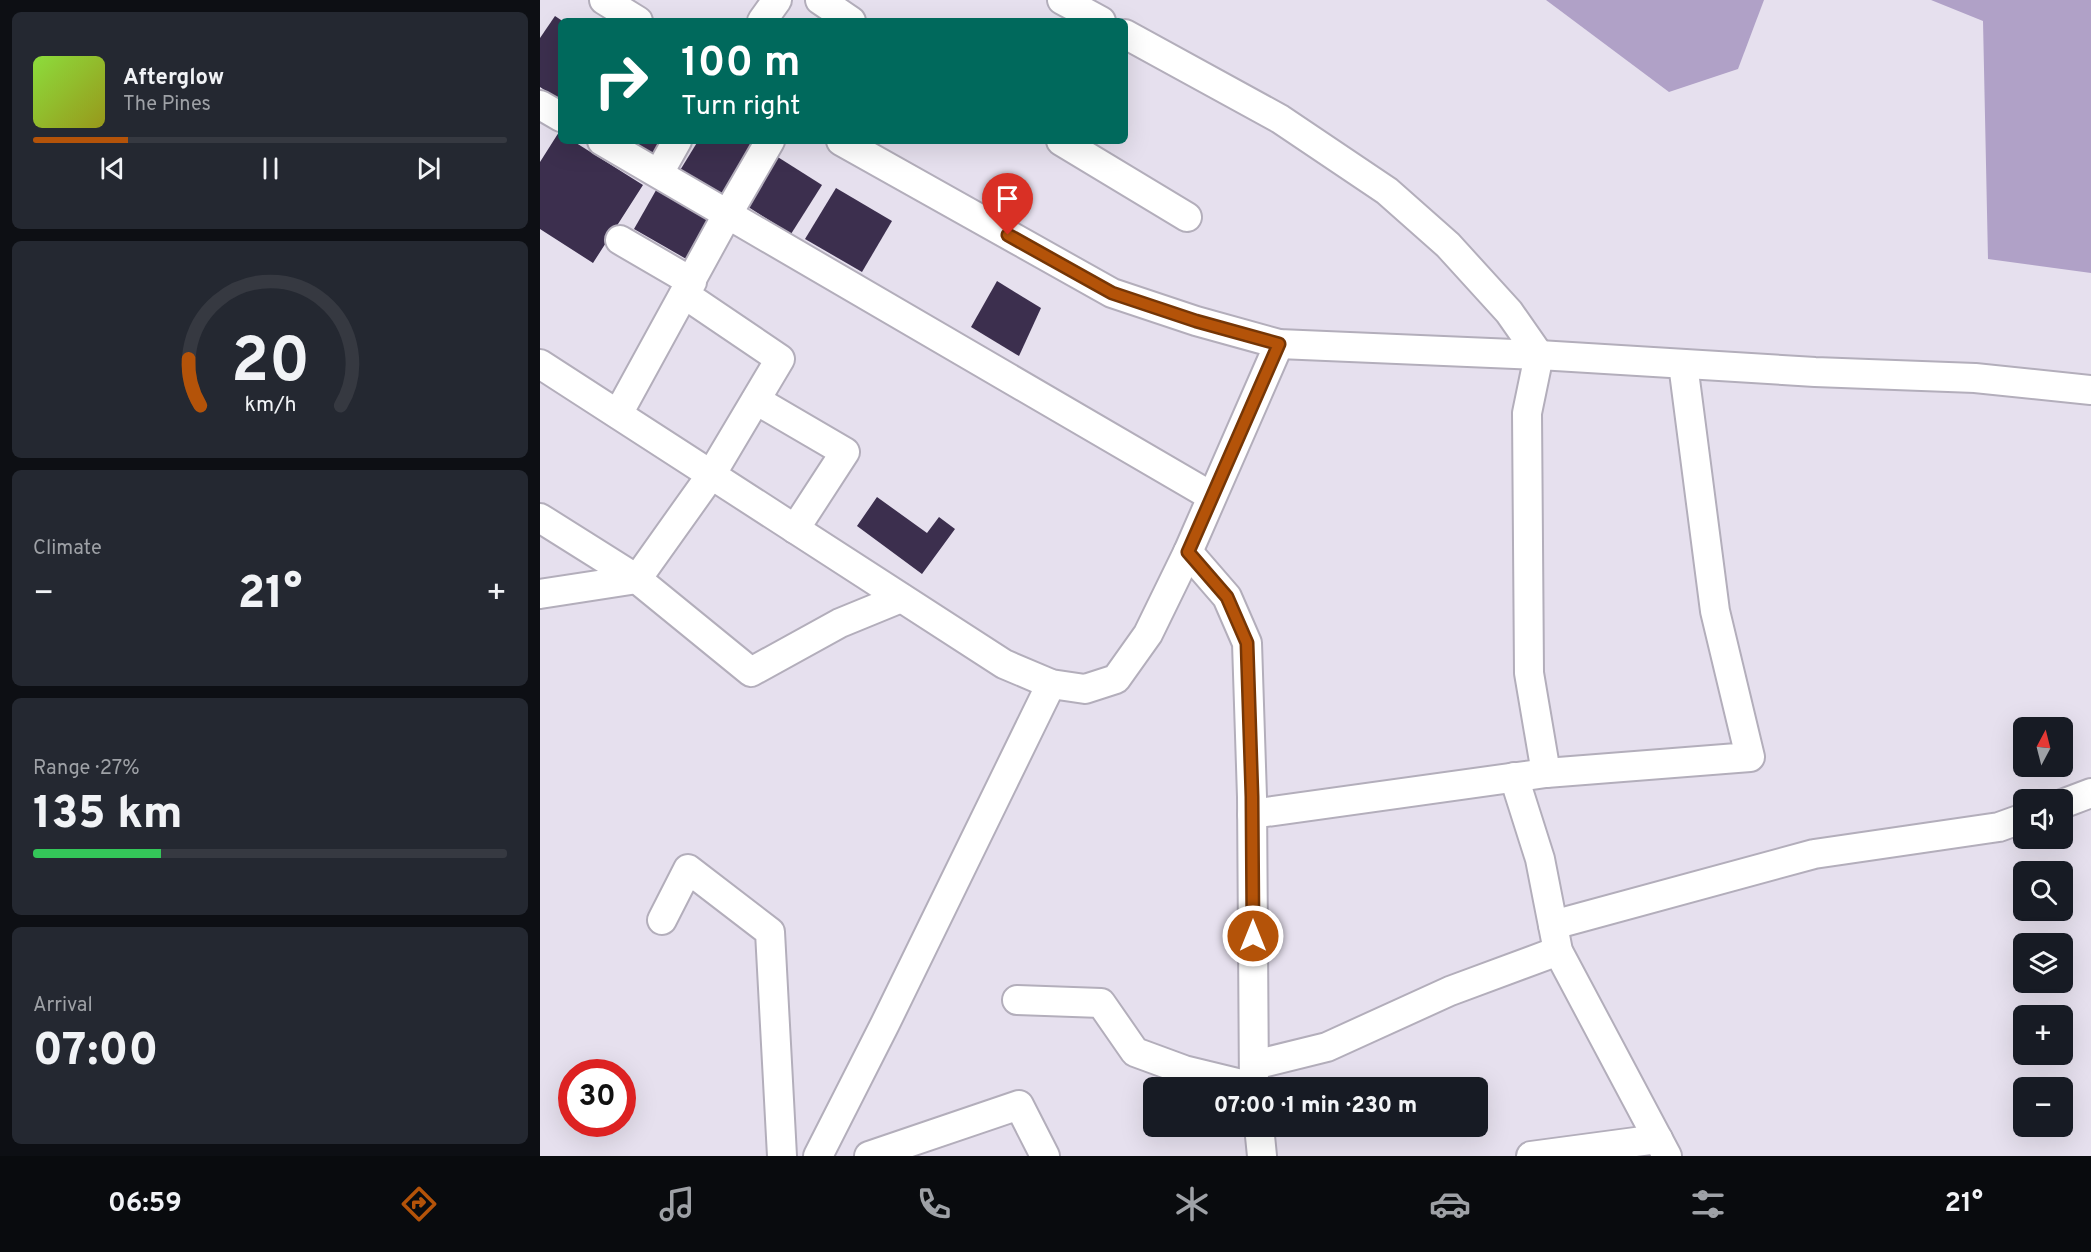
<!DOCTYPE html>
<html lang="en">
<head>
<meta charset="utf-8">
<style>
  :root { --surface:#171b24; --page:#242831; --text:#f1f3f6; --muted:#9ea1a6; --line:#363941; --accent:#b45309 }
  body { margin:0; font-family:Overpass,sans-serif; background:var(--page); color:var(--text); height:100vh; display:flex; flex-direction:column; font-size:22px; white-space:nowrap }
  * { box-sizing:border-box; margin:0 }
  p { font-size:20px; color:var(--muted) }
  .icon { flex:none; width:33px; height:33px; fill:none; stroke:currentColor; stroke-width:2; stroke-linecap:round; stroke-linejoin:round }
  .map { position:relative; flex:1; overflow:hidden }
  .details { display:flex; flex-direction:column; gap:12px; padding:12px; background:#0d0f14; width:540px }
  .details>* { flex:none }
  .banner { position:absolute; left:18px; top:18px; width:570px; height:126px; border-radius:9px; box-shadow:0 6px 24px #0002; background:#00695c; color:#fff; overflow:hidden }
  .needle { width:39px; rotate:7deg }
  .controls { position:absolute; left:1473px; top:717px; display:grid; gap:12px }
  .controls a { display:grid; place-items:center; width:60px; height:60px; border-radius:9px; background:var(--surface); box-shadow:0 6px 24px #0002; font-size:30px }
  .speed { position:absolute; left:18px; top:1059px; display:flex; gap:12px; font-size:30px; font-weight:700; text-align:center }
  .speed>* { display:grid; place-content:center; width:78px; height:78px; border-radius:50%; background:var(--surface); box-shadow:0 6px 24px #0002; line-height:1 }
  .speed .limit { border:9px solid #d22; background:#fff; color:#111 }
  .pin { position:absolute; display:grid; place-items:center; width:51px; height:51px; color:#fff; margin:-62px -26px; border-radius:50% 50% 50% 0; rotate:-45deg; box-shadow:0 0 6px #0007 }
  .pin .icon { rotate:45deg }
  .me { position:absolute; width:66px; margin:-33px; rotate:0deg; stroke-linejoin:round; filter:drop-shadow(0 0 4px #0008) }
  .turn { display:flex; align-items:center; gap:21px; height:126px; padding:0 24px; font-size:27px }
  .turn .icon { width:78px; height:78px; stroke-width:2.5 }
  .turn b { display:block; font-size:42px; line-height:51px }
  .big { font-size:45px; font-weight:800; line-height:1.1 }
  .details .widget { flex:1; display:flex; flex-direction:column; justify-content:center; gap:9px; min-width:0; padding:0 21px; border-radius:9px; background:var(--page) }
  .details .dial { align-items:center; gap:0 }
  .dial svg { height:156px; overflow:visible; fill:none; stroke:var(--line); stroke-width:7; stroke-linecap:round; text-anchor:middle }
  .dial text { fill:var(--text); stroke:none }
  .song { display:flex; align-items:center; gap:18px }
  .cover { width:72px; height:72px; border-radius:9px; background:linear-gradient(135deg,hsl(90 70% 55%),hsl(60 70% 35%)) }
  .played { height:6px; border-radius:3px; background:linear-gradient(90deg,var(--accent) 20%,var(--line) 20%) }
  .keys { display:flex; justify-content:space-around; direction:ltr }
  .heat { display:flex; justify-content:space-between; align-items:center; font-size:33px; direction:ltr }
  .charge { height:9px; border-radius:4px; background:linear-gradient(90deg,#34c759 27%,var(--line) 0) }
  .trip { position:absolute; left:603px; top:1077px; width:345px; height:60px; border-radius:9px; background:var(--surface); box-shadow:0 6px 24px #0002; font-weight:800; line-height:60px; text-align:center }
  .menu { display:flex; height:96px; justify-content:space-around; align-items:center; background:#090b0e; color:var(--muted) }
  .menu .icon { width:42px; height:42px }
  .menu .active { color:var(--accent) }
  .menu b { font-size:27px; color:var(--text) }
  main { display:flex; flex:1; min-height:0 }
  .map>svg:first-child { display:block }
  .forest { fill:#b0a1c7 }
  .building { fill:#3c2f4e }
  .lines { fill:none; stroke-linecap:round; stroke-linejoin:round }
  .minor-casing { stroke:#b3aebb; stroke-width:32 }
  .minor { stroke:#fff; stroke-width:28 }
  .route-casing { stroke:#753606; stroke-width:15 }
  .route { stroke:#b45309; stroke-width:10 }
</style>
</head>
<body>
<main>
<section class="details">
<div class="widget">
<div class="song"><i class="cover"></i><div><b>Afterglow</b><p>The Pines</p></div></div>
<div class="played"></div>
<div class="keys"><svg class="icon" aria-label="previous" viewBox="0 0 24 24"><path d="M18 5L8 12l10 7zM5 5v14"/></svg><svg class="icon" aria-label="pause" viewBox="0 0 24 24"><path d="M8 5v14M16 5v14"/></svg><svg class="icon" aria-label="next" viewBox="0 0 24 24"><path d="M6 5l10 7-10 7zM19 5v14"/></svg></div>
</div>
<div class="widget dial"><svg viewBox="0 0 100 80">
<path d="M14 69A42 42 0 1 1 86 69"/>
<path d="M14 69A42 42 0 0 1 8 45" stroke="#b45309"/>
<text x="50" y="56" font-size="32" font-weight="700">20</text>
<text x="50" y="72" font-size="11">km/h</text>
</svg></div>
<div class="widget"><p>Climate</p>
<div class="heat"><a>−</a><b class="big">21°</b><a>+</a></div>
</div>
<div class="widget"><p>Range · 27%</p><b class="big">135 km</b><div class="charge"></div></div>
<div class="widget"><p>Arrival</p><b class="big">07:00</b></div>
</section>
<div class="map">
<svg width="1551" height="1156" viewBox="0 0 1551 1156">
  <rect width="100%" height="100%" fill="#e6e0ee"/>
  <g class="forest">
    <polygon points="1006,0 1224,0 1198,69 1129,92"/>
    <polygon points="1391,0 1551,0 1551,273 1448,259 1443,21"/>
  </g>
  <g class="building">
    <polygon points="15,16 21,20 21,101 0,87 0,38"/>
    <polygon points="19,132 21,133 21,141 33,141 103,185 53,263 0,229 0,162"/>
    <polygon points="92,141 122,141 114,154"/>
    <polygon points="158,141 210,141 218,145 186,199 139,172"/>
    <polygon points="233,154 282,185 251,234 202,203"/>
    <polygon points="119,185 173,215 148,260 94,229"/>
    <polygon points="296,188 352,221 322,272 265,239"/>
    <polygon points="457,281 501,308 479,356 431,327"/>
    <polygon points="337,497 387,533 399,517 415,529 382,574 317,526"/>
  </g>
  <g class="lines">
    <defs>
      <g id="minor">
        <polyline points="64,0 98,21"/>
        <polyline points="280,0 311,21"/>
        <polyline points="522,0 561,21"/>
        <polyline points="222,21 237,0"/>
        <polyline points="585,34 740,119 847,191 908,245 969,312 999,355 987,413 989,673 1006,773 712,814"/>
        <polyline points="0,105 21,117"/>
        <polyline points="62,141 671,496"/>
        <polyline points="301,141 572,293 656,321 739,344 999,355 1275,372 1435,378 1551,390"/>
        <polyline points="521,141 647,217"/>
        <polyline points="119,173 137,141"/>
        <polyline points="80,240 152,282"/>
        <polyline points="0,364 464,664 511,684 545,689 576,679 608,634 648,552 739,344"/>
        <polyline points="216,400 305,452 255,529"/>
        <polyline points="78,414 187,215 230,141"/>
        <polyline points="0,518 97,579 211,672 300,623 361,598"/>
        <polyline points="648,552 687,597 707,643 712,797 714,1088"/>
        <polyline points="0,594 97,579 171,475 240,359 144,294"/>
        <polyline points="1006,773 1210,757 1175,611 1143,364"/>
        <polyline points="974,777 1000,859 1018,951 1127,1156"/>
        <polyline points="1522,804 1551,793"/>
        <polyline points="122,920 148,869 230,932 242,1156"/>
        <polyline points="1013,925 1274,854 1459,827 1484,818"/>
        <polyline points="477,1000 561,1003 595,1052 644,1070 714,1087"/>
        <polyline points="714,1065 787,1047 910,991 1018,951"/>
        <polyline points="719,1126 722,1156"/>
        <polyline points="278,1156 345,1024 511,684"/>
        <polyline points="329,1156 479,1105 505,1156"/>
        <polyline points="991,1156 1118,1139"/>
      </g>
    </defs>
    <use href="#minor" class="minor-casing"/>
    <use href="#minor" class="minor"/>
  </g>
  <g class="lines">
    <defs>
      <polyline id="route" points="468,235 572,293 656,321 739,344 648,552 687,597 707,643 712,797 713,936"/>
    </defs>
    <use href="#route" class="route-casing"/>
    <use href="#route" class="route"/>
  </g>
</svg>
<div class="controls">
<a><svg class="needle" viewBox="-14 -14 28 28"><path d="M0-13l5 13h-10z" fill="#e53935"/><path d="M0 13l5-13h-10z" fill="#9ea1a6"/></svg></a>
<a><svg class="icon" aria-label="sound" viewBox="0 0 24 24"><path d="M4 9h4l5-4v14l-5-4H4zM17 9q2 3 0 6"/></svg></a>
<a><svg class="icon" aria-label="search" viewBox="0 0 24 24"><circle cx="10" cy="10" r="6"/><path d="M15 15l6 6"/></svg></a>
<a><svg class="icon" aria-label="layers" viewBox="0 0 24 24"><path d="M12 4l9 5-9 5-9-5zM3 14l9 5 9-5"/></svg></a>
<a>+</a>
<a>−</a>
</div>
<div class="speed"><div class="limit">30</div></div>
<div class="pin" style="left:468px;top:235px;background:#d93025"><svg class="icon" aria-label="arrive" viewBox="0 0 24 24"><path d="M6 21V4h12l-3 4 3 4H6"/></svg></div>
<svg class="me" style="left:713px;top:936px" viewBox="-20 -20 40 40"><circle r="17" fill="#b45309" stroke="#fff" stroke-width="3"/><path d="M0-11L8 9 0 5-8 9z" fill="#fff"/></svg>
<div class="trip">07:00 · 1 min · 230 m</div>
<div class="banner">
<div class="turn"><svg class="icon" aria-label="right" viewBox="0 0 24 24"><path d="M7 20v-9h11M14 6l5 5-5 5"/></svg><div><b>100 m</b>Turn right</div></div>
</div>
</div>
</main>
<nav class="menu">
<b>06:59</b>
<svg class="icon active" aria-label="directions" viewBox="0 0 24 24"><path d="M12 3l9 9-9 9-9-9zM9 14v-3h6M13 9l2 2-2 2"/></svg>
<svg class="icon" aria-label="music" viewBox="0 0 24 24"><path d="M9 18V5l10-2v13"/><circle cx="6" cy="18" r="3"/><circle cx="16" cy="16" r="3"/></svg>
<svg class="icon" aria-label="phone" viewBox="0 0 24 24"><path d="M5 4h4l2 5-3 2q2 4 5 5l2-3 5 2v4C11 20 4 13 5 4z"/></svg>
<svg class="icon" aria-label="climate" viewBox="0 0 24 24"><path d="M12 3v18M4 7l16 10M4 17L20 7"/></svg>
<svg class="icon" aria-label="car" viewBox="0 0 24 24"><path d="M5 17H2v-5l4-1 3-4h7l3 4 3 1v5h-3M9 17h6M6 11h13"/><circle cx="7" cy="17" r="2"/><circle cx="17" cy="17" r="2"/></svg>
<svg class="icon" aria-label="filters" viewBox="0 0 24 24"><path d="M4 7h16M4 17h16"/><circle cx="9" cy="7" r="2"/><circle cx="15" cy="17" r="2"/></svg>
<b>21°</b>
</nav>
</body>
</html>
